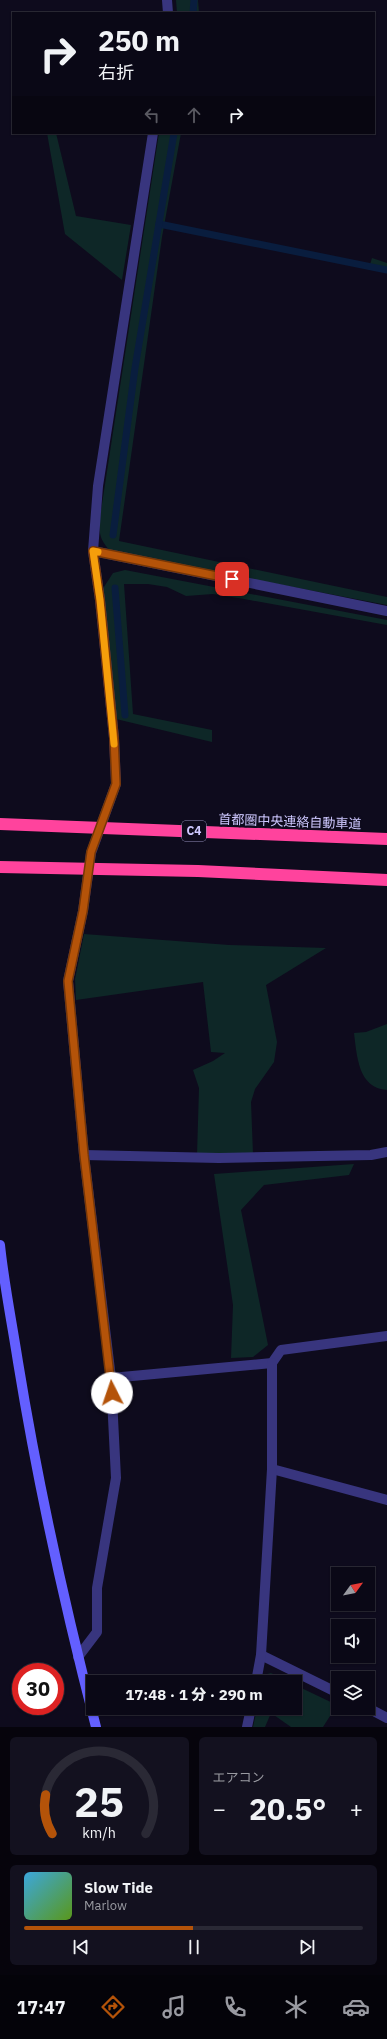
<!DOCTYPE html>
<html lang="ja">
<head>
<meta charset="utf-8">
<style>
  :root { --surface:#0a0816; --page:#13111f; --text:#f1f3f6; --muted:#999aa1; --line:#2a2935; --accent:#b45309 }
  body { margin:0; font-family:"IBM Plex Sans","Noto Sans JP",sans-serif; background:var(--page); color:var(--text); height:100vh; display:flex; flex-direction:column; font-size:15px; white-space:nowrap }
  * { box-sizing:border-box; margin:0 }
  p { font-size:13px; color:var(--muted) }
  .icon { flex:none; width:22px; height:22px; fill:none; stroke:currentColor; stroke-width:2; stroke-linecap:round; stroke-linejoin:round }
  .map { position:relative; height:1727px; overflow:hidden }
  .drawer { display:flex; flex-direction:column; gap:10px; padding:10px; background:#06040c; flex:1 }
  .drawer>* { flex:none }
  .hud { position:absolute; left:12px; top:12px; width:363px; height:122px; border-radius:0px; box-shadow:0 1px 3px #0004,0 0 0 1px var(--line); background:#0a0816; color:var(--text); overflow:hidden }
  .needle { width:26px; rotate:57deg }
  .fabs { position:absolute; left:331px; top:1567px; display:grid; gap:8px }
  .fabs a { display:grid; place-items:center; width:44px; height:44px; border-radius:0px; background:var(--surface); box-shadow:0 1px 3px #0004,0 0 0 1px var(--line); font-size:20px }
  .speed { position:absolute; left:12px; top:1663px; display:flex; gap:8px; font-size:20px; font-weight:700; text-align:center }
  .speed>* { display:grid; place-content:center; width:52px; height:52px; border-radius:50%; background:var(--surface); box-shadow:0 1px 3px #0004,0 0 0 1px var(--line); line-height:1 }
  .speed .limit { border:6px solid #d22; background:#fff; color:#111 }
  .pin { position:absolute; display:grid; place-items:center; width:34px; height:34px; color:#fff; margin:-17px; border-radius:8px; box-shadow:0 2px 6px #0006 }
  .me { position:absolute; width:44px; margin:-22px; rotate:356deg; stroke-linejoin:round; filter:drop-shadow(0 0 3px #0008) }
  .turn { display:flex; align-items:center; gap:14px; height:84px; padding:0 20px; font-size:18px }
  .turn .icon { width:52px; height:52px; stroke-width:2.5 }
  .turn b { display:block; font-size:28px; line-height:34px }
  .lanes { display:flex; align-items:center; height:38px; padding:0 20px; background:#0003; justify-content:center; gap:20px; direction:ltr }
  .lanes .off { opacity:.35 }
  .big { font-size:30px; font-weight:800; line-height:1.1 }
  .drawer .widget { flex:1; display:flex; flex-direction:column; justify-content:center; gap:6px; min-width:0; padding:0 14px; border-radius:6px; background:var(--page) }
  .drawer .dial { align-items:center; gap:0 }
  .dial svg { height:104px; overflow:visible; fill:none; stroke:var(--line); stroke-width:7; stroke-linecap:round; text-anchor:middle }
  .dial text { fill:var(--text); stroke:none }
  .song { display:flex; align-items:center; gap:12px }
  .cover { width:48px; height:48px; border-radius:6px; background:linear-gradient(135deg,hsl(200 70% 55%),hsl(90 70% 35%)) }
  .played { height:4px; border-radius:2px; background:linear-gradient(90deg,var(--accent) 50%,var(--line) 50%) }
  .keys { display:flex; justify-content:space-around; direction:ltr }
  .heat { display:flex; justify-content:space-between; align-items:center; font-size:22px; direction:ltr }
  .drawer .tiles { flex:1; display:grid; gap:10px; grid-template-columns:1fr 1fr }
  .widget:last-child { grid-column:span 2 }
  .trip { position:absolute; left:86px; top:1675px; width:216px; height:40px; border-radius:0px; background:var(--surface); box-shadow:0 1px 3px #0004,0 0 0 1px var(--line); font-weight:800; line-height:40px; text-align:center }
  .menu { display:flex; height:64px; justify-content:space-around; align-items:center; background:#040309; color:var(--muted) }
  .menu .icon { width:28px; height:28px }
  .menu .active { color:var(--accent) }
  .menu b { font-size:18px; color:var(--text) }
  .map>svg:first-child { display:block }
  .green { fill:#0e2727 }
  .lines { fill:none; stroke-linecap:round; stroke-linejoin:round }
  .stream { stroke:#091d3e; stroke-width:7 }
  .street { stroke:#38357e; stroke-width:10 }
  .secondary { stroke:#635fff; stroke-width:10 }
  .highway-bridge { stroke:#ff439d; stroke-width:12 }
  .route-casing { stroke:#753606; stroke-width:10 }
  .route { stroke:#b45309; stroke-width:7 }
  .slow { stroke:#f59e0b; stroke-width:7 }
  .labels { text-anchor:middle; stroke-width:4; stroke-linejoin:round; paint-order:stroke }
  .shield { fill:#0e0b1d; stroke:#948fbb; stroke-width:1 }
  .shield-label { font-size:12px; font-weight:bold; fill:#cec8ff }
  .street-label { font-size:13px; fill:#cec8ff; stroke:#0e0b1d }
</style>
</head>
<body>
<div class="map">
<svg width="387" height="1727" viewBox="0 0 387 1727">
  <rect width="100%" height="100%" fill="#0e0b1d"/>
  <g class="green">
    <polygon points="176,0 198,0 199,13 177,13"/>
    <polygon points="47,133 56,133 76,216 131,225 122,280 65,234"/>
    <path d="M 159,133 L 181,133 L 162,237 L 119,541 L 387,597 L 387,605 L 111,552 C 99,539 99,534 100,517 Z"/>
    <polygon points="372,258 387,263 387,273 369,268"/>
    <polygon points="125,570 387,620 387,625 244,599 213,594 186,596 167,587 148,584 124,584 133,714 212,730 212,742 116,719 102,590 113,573"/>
    <polygon points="84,934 229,945 326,948 266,985 277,1042 274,1062 255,1089 251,1102 253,1154 197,1155 199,1088 193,1070 213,1061 225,1053 211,1052 203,982 76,1000 75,979"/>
    <path d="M 387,1024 L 387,1090 C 358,1088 357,1056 354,1033 L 366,1032 Z"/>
    <polygon points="354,1164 349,1175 264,1185 241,1210 268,1345 253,1357 231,1358 233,1305 214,1174"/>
    <polygon points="271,1673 290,1682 262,1682 263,1675"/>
    <polygon points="295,1685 337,1705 323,1727 291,1727 271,1713 265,1727 253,1727 257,1708 295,1708"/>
  </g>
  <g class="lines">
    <g class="stream">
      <polyline points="193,13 194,0"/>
      <polyline points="159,224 387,270"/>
      <polyline points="113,535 135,368 174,133"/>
      <polyline points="115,588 125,715"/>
    </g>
    <g class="street">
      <polyline points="167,0 168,13"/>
      <polyline points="93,551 387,611"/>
      <polyline points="84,1155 219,1158 371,1155 387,1152"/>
      <polyline points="111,1378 272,1363 281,1350 387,1336"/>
      <polyline points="272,1469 387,1500"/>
      <polyline points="261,1655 338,1693"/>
      <polyline points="78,1657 97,1632 97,1588 116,1478 111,1378 84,1155 68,981 83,911 91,853 116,784 114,738 100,600 93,551 98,486 153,133"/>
      <polyline points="256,1682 261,1655 272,1469 272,1363"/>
      <polyline points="368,1708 387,1718"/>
      <polyline points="247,1727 251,1708"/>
    </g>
    <path class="secondary" d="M 0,1245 C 4,1284 12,1323 18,1362 C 38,1485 65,1607 96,1727"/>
    <g class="highway-bridge">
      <polyline points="0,824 387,839"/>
      <polyline points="0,867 198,871 387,880"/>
    </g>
  </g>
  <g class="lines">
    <defs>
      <polyline id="route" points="112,1393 84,1155 68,981 83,911 91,852 116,784 114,738 100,600 93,551 232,579"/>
    </defs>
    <use href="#route" class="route-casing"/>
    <use href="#route" class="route"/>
    <polyline class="slow" points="98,552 93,551 100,600 114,744"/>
  </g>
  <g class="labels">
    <rect class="shield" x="182" y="821" width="24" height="20" rx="3"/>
    <g class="shield-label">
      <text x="194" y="835">C4</text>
    </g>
    <g class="street-label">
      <text transform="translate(290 821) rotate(2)" y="5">首都圏中央連絡自動車道</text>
    </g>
  </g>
</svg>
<div class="fabs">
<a><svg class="needle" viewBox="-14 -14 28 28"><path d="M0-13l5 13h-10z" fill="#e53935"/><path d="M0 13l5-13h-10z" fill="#999aa1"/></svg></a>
<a><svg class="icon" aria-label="sound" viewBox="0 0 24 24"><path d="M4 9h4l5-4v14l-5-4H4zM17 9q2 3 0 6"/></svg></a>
<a><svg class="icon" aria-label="layers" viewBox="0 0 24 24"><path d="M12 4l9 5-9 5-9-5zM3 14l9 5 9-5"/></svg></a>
</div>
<div class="speed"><div class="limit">30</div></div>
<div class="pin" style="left:232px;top:579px;background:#d93025"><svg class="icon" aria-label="arrive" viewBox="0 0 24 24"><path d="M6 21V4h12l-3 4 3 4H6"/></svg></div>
<svg class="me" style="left:112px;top:1393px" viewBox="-20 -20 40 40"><circle r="19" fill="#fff"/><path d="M0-13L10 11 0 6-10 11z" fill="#b45309"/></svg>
<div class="trip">17:48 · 1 分 · 290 m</div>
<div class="hud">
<div class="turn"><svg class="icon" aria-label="right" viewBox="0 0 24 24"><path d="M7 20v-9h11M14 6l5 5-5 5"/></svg><div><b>250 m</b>右折</div></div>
<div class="lanes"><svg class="icon off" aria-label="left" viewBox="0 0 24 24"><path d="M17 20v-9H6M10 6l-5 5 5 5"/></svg><svg class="icon off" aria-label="ahead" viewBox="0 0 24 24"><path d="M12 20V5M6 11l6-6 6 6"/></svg><svg class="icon" aria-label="right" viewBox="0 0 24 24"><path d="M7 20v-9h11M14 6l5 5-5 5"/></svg></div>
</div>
</div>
<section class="drawer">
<div class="tiles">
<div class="widget dial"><svg viewBox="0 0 100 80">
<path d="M14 69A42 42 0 1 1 86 69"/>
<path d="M14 69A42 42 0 0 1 9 39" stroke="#b45309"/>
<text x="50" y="56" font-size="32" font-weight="700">25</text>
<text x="50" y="72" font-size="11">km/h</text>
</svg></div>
<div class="widget"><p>エアコン</p>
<div class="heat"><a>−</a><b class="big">20.5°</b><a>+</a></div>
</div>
<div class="widget">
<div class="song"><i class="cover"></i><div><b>Slow Tide</b><p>Marlow</p></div></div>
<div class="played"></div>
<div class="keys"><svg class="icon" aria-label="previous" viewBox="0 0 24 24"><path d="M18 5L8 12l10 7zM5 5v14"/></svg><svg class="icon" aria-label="pause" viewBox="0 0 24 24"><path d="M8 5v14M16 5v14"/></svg><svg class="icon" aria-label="next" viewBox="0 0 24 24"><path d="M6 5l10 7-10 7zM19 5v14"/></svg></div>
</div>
</div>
</section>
<nav class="menu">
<b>17:47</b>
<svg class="icon active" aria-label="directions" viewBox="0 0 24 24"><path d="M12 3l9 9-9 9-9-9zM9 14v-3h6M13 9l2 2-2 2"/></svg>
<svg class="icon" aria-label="music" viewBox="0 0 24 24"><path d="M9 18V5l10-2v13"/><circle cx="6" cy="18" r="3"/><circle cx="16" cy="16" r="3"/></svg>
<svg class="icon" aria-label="phone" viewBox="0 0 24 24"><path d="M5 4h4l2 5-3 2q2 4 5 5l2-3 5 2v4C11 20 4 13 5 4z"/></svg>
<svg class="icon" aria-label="climate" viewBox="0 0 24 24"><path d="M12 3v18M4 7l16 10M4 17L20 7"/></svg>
<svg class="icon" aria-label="car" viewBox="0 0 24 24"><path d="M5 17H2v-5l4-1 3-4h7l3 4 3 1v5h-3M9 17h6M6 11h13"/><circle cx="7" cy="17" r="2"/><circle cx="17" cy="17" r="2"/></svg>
</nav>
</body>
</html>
